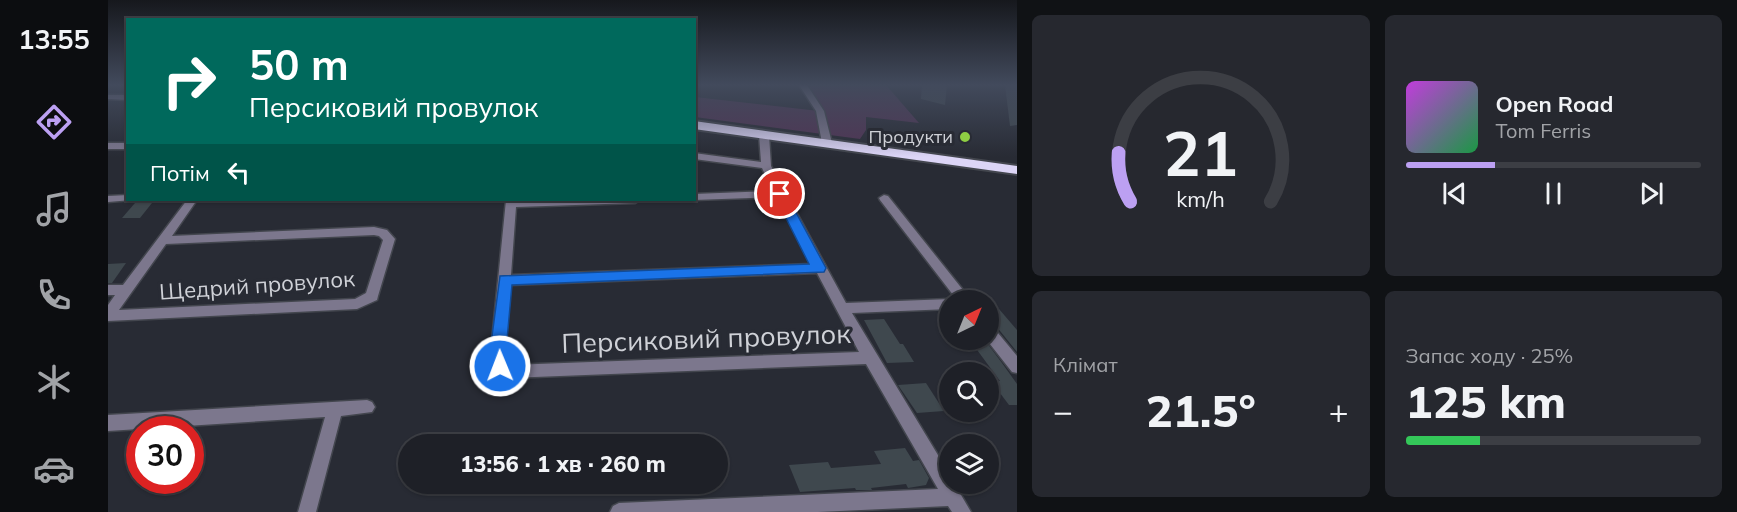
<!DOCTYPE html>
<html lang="uk">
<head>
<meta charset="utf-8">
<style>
  :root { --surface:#1e2027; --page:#26282f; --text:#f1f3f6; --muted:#a1a3a7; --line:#3c3e44; --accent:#bca0f2 }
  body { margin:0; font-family:Mulish,sans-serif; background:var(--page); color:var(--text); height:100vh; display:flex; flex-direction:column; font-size:22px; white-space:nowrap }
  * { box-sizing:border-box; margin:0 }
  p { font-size:20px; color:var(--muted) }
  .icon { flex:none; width:33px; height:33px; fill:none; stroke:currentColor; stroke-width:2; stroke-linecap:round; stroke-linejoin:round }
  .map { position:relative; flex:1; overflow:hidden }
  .sheet { display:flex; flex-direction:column; gap:15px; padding:15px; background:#101215; width:720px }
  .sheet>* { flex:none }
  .hud { position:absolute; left:18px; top:18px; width:570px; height:183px; border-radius:0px; box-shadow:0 2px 4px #0004,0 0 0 2px var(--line); background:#00695c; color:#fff; overflow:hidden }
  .needle { width:39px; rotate:43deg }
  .controls { position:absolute; left:831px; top:290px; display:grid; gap:12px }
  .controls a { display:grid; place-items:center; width:60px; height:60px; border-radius:50%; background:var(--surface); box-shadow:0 2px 4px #0004,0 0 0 2px var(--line); font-size:30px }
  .speed { position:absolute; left:18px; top:416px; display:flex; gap:12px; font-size:30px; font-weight:700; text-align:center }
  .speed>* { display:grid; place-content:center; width:78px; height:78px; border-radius:50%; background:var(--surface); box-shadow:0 2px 4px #0004,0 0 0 2px var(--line); line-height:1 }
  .speed .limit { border:9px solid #d22; background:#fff; color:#111 }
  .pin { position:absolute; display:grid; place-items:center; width:51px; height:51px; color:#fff; margin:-26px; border:3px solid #fff; border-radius:50%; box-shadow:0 2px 6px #0007 }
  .me { position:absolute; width:66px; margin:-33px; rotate:359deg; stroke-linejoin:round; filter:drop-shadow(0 0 4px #0008) }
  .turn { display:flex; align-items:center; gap:21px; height:126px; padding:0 24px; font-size:27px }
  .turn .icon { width:78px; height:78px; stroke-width:2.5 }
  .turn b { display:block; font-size:42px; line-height:51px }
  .then { display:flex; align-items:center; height:57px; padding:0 24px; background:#0003; gap:12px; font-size:22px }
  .big { font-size:45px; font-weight:800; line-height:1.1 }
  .sheet .tile { flex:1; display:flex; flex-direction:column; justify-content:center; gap:9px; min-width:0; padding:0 21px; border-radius:9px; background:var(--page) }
  .sheet .dial { align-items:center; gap:0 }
  .dial svg { height:156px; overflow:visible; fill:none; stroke:var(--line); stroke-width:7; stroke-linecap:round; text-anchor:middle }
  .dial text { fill:var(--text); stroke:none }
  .song { display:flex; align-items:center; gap:18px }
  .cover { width:72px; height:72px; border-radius:9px; background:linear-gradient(135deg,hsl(290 70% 55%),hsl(140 70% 35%)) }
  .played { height:6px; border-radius:3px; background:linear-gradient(90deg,var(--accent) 30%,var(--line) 30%) }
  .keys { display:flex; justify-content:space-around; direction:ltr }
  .heat { display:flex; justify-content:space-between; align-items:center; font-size:33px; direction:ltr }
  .charge { height:9px; border-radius:4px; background:linear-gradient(90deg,#34c759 25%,var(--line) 0) }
  .sheet .tiles { flex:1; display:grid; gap:15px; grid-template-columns:repeat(2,1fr) }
  .trip { position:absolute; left:290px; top:434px; width:330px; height:60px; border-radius:30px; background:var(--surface); box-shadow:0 2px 4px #0004,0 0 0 2px var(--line); font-weight:800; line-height:60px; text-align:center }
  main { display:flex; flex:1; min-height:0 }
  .tabs { display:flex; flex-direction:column; width:108px; justify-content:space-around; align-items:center; background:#0c0d10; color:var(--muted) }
  .tabs .icon { width:42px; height:42px }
  .tabs .active { color:var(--accent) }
  .tabs b { font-size:27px; color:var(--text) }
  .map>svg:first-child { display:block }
  .green { fill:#503454 }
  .building { fill:#3f484e }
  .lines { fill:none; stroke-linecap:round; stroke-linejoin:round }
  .minor-casing { stroke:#43464e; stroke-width:3 }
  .trunk-casing { stroke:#43464e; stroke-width:4 }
  .minor { fill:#7c778d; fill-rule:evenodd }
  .trunk { fill:#dcd5f6; fill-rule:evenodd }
  .route { fill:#1a73e8; stroke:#114b97; stroke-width:1.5 }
  .poi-dot { fill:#8ece43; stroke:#282b34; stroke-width:2 }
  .labels { text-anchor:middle; stroke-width:6; stroke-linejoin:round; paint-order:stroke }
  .far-poi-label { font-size:18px; fill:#cfd1d7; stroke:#282b34; text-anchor:end }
  .street-label { font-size:22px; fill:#cfd1d7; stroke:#282b34 }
  .near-street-label { font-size:27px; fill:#cfd1d7; stroke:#282b34 }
</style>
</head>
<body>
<main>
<nav class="tabs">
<b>13:55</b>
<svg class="icon active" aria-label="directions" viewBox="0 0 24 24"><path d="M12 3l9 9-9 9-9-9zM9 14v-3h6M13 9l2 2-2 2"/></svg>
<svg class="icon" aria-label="music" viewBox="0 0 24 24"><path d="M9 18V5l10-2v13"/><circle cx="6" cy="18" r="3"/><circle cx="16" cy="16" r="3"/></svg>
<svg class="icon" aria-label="phone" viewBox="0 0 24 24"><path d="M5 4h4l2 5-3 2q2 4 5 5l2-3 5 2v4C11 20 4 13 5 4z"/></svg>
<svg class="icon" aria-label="climate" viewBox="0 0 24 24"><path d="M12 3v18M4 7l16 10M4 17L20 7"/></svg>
<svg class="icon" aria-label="car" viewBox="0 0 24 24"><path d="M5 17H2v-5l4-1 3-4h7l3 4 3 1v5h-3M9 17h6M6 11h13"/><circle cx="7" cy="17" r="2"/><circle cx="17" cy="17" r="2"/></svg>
</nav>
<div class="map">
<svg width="909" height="512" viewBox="0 0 909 512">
  <rect width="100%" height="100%" fill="#282b34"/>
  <polygon class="green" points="695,85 778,85 811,123 758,117 758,130 752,139 587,117 587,97 711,111"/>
  <g class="building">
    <polygon points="814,85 839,85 837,105 813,99"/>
    <polygon points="897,85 909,85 909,125 902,126"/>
    <polygon points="27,203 44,203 32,218 14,218"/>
    <polygon points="18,263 4,283 0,283 0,264"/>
    <polygon points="891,309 909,330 909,352 880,316 880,310"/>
    <polygon points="776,319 792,344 795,344 806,362 779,363 756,320"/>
    <polygon points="861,339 876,339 894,363 909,384 909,405 901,405 883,381 892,381"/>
    <polygon points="818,383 836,411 809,413 790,385"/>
    <polygon points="797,448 805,461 811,460 821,478 818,485 800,488 798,484 763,488 764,490 748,490 747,488 692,492 681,465 720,462 723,468 773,464 766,451"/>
  </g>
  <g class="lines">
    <defs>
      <g id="minor">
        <polygon points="691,85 699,85 716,111 724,143 722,145 719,146 714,143 708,111"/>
        <polygon points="0,95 20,95 20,100 0,99"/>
        <path d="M 656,132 L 661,135 L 663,166 L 738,303 L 842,299 L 846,300 L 842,300 L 842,309 L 744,313 L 842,475 L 842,483 L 846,483 L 863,512 L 844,512 L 840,506 L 710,512 L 502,512 L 505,506 L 511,503 L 830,489 L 758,364 L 401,378 L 387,371 L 383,351 L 398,200 L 532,200 L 527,203 L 408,207 L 403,275 L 704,264 L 669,197 L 586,200 L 583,200 L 586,200 L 586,194 L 665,191 L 654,168 L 586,159 L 586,153 L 653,162 L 651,135 ZM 709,273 L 751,352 L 403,365 L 399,363 L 397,351 L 402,285 Z"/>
        <rect x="0" y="143" width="20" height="6"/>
        <polygon points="20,195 20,200 24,200 0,202 0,196"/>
        <polygon points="776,195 780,196 863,300 849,300 772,200 771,198"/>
        <path d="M 79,200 L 89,200 L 64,236 L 266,227 L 279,230 L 287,239 L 270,296 L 269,300 L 249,309 L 0,321 L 0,305 L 7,295 L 0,295 L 0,285 L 15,285 ZM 266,235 L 271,236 L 275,240 L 258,293 L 247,299 L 11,310 L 58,244 Z"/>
        <polygon points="880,325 885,327 909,356 909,373 904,372 878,339 880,339"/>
        <polygon points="259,400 264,402 267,407 264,412 233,416 208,512 190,512 217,417 0,431 0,415"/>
      </g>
      <polygon id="trunk" points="586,121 909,166 909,174 586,129"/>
    </defs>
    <use href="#minor" class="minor-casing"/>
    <use href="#trunk" class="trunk-casing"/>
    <use href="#minor" class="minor"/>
    <use href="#trunk" class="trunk"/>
  </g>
  <linearGradient id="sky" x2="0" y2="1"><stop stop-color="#16181d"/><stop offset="0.54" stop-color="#424a5c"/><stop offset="1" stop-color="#424a5c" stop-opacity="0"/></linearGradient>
  <rect width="909" height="157" fill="url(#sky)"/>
  <polygon class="route" points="672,190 678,194 718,268 716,272 404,285 398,351 401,366 398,371 392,373 386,371 382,351 392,276 701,264 666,194"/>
  <circle class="poi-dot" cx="857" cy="137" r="6"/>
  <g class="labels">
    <g class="far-poi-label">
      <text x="845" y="143">Продукти</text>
    </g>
    <g class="street-label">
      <text transform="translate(149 285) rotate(-4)" y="8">Щедрий провулок</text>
    </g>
    <g class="near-street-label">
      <text transform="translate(598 339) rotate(-2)" y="9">Персиковий провулок</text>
    </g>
  </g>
</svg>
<div class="controls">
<a><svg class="needle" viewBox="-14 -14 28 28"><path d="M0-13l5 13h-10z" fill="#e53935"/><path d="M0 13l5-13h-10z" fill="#a1a3a7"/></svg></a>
<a><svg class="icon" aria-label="search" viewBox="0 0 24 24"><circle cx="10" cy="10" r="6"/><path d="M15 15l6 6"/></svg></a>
<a><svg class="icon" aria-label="layers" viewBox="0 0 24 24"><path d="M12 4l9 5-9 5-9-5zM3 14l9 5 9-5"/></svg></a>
</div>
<div class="speed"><div class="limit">30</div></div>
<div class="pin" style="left:672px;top:194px;background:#d93025"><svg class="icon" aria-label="arrive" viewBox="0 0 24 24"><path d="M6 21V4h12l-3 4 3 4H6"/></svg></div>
<svg class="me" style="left:392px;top:366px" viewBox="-20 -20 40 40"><circle r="17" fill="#1a73e8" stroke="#fff" stroke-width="3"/><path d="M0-11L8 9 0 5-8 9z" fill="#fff"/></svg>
<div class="trip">13:56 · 1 хв · 260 m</div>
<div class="hud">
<div class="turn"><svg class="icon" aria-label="right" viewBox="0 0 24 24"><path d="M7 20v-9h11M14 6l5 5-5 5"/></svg><div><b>50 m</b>Персиковий провулок</div></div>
<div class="then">Потім<svg class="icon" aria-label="left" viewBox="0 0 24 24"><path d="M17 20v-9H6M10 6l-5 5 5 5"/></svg></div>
</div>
</div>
<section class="sheet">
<div class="tiles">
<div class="tile dial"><svg viewBox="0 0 100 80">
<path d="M14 69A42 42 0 1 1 86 69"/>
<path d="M14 69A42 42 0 0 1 8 44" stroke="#bca0f2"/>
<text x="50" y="56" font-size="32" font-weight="700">21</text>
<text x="50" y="72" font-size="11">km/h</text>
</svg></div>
<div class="tile">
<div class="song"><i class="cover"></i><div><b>Open Road</b><p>Tom Ferris</p></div></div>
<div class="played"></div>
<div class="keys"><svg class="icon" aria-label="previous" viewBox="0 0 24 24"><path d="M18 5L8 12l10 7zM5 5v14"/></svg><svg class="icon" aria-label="pause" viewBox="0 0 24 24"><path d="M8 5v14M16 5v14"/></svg><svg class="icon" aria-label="next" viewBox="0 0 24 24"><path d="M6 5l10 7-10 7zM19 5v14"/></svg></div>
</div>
<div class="tile"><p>Клімат</p>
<div class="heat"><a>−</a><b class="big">21.5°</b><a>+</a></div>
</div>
<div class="tile"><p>Запас ходу · 25%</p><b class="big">125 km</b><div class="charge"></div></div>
</div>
</section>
</main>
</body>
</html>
